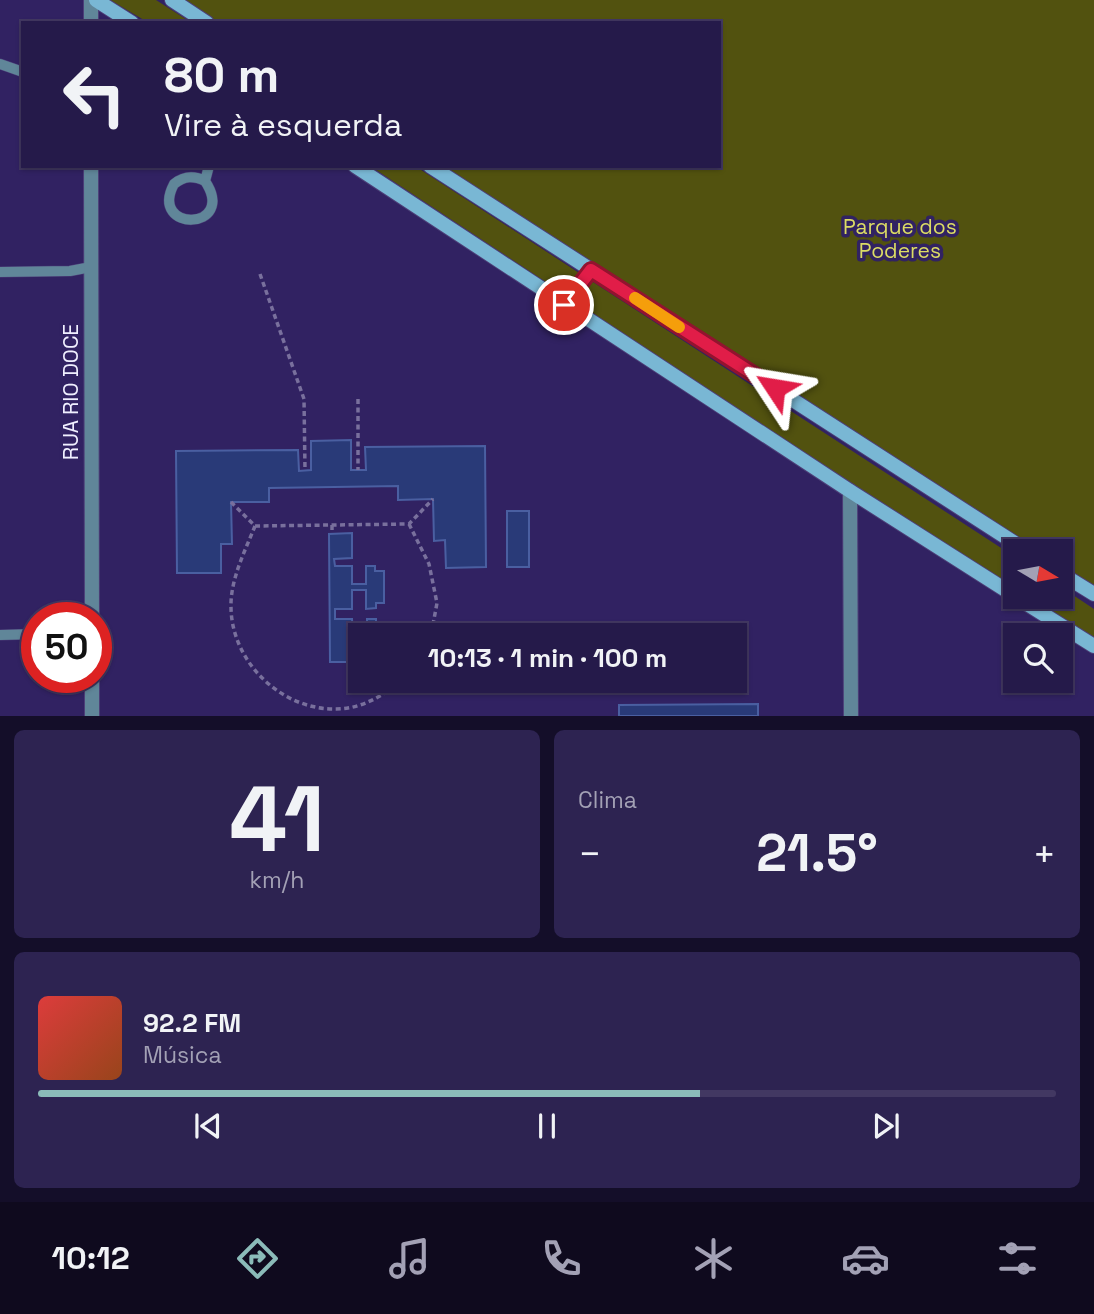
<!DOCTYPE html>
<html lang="pt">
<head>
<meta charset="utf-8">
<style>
  :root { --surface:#251a4a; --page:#2d2351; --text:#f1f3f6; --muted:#a3a1b5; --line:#423862; --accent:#8bbbb9 }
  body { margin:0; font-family:"Space Grotesk",sans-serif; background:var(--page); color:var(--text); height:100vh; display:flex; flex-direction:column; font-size:26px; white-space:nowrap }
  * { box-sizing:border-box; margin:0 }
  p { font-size:23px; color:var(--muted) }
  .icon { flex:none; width:38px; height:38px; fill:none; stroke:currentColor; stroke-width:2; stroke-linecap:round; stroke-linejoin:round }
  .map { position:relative; height:716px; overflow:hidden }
  .side { display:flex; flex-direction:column; gap:14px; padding:14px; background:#140e29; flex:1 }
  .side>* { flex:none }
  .hud { position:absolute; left:21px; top:21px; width:700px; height:147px; border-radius:0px; box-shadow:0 2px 5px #0004,0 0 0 2px var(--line); background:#251a4a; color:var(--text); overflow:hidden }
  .needle { width:46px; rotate:100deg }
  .buttons { position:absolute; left:1003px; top:539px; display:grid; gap:14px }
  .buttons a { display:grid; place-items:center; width:70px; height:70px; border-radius:0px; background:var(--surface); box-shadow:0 2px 5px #0004,0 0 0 2px var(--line); font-size:35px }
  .speed { position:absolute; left:21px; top:602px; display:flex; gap:14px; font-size:35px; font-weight:700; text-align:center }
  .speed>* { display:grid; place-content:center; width:91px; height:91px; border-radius:50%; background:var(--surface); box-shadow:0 2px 5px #0004,0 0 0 2px var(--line); line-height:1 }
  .speed .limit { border:10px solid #d22; background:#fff; color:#111 }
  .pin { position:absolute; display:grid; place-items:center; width:60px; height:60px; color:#fff; margin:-30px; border:4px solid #fff; border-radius:50%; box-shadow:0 2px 7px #0007 }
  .me { position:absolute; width:77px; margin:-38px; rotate:303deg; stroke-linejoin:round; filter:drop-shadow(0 0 5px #0008) }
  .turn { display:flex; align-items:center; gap:24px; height:147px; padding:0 28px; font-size:32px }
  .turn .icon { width:91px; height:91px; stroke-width:2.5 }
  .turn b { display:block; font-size:49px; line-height:60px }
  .big { font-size:52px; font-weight:700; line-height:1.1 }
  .side .widget { flex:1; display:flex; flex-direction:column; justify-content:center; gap:10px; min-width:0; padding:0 24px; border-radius:10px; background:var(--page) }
  .side .dial { align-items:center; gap:0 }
  .dial b { font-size:91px; line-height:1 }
  .song { display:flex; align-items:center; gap:21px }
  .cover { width:84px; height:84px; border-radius:10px; background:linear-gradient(135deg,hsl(0 70% 55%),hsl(20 70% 35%)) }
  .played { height:7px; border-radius:4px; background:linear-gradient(90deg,var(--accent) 65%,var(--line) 65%) }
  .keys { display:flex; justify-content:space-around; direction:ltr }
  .heat { display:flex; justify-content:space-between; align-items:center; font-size:38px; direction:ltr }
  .side .tiles { flex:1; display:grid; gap:14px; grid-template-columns:1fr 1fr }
  .widget:last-child { grid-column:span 2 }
  .trip { position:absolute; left:348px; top:623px; width:399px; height:70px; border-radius:0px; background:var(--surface); box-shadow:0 2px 5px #0004,0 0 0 2px var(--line); font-weight:700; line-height:70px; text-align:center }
  .menu { display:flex; height:112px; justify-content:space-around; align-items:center; background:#0f0a1e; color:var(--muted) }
  .menu .icon { width:49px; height:49px }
  .menu .active { color:var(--accent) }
  .menu b { font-size:32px; color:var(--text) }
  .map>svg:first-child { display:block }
  .green { fill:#52520f }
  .building { fill:#293a78; stroke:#4a5fa1; stroke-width:2 }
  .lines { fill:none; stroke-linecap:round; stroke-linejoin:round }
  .service-casing { stroke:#4c3f78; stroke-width:11 }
  .minor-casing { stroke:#4c3f78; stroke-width:16 }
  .secondary-casing { stroke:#4c3f78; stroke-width:16 }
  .path { stroke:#79709d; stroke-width:3.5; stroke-dasharray:5 3.5; stroke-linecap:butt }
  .service { stroke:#608699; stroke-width:10 }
  .minor { stroke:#608699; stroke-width:14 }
  .secondary { stroke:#79b7d4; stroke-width:14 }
  .route-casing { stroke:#92132f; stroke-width:18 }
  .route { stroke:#e11d48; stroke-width:12 }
  .slow { stroke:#f59e0b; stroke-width:12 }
  .labels { text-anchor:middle; stroke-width:7; stroke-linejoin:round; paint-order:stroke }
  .park-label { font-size:21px; fill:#dcdc64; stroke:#312262 }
  .street-label { font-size:21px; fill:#f0efff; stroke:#312262 }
</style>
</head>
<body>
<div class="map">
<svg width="1094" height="716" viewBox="0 0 1094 716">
  <rect width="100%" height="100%" fill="#312262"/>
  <g class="green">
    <polygon points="110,0 156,0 192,23 149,23"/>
    <polygon points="172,0 1094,0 1094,594 1061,573 1060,551 1027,551 430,166 719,166 719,23 207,23"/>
    <path d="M 370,166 L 415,166 L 1015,557 L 1015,590 C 798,452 585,307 370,166 Z"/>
    <polygon points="1061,587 1094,609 1094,640 1026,597 1060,597"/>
  </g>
  <g class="building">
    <polygon points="351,440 351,470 366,470 365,447 485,446 486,567 446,568 445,540 434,541 433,499 398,500 398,486 269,488 269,502 231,502 232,544 221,544 221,573 177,573 176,451 298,450 299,471 311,470 311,441"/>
    <rect x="507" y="511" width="22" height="56"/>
    <polygon points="352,533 352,558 334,559 335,566 352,566 352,584 366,584 366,566 375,566 375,571 384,571 384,603 376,603 376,608 366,609 366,590 352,590 352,609 335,609 335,619 352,619 353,637 360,637 360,643 353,643 353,662 330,662 329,534"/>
    <polygon points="367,619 376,619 376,624 384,624 385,635 367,635"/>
    <polygon points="758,704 758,716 619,716 619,705"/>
  </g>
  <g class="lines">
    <defs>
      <g id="service">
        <polyline points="0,64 23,72"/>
        <path d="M 205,181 C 193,175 184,176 174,184 C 148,233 238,231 205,181 L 209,166"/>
        <polyline points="0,272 70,271 91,267"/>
        <polyline points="0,635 37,634"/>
      </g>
      <g id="minor">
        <polyline points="91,0 91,23"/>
        <polyline points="91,166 92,618"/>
        <polyline points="850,491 851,716"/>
        <polyline points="92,716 92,677"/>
      </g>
      <g id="secondary">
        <polyline points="96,0 132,23"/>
        <polyline points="172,0 207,23"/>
        <polyline points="355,166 850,491 1015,596"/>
        <polyline points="430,166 1027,551"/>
        <polyline points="564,305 591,270"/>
        <polyline points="1060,573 1094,594"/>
        <polyline points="1016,597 1094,646"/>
      </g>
    </defs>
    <use href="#service" class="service-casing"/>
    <use href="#minor" class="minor-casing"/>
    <use href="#secondary" class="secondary-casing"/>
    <g class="path">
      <polyline points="260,274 304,399 305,470"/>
      <polyline points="358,399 358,470"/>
      <polyline points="231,502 255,526 409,524 433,499"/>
      <polyline points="409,524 429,564 437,603 431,635"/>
      <polyline points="332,525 332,533"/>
      <path d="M 255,526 C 245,551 230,580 231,608 C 232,662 281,710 336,709 C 362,709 383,695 403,681"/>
    </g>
    <use href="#service" class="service"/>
    <use href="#minor" class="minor"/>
    <use href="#secondary" class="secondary"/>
  </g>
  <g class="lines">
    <defs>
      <polyline id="route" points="564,305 591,270 775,388"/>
    </defs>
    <use href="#route" class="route-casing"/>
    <use href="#route" class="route"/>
    <polyline class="slow" points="635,298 679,327"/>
  </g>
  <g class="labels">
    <g class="park-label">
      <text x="900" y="234">Parque dos<tspan x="900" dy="24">Poderes</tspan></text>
    </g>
    <g class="street-label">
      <text transform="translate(71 392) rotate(-90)" y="7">RUA RIO DOCE</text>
    </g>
  </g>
</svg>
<div class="buttons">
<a><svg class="needle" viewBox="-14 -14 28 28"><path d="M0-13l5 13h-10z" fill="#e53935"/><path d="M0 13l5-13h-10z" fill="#a3a1b5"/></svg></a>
<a><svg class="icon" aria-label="search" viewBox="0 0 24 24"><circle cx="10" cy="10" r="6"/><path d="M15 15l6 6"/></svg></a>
</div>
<div class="speed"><div class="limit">50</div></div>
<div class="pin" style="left:564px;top:305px;background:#d93025"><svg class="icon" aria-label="arrive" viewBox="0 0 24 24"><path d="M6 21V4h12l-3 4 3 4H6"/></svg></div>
<svg class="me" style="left:775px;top:388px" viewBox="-20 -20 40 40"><path d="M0-17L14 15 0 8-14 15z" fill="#e11d48" stroke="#fff" stroke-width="4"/></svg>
<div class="trip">10:13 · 1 min · 100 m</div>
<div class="hud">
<div class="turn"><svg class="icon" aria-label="left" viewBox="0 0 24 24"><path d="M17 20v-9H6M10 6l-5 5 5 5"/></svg><div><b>80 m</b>Vire à esquerda</div></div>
</div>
</div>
<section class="side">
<div class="tiles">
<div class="widget dial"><b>41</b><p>km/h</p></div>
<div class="widget"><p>Clima</p>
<div class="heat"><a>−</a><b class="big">21.5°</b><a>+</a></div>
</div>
<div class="widget">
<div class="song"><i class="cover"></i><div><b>92.2 FM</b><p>Música</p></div></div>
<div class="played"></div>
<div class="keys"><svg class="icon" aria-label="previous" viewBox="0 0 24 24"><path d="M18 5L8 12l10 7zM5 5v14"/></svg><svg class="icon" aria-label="pause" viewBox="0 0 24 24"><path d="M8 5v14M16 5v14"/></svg><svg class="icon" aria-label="next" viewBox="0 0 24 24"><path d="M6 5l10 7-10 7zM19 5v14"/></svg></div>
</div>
</div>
</section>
<nav class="menu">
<b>10:12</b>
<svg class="icon active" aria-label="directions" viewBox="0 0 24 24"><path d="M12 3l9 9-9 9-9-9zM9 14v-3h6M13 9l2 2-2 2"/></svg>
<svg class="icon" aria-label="music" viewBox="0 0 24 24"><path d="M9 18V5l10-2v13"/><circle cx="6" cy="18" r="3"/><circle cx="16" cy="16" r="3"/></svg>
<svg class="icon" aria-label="phone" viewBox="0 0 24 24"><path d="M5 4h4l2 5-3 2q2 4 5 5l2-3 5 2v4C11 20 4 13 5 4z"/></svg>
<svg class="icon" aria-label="climate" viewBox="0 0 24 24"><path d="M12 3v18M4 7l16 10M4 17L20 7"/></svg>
<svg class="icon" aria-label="car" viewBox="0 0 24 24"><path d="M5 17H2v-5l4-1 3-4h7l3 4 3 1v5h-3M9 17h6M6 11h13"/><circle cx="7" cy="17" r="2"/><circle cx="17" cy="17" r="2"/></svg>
<svg class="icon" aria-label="filters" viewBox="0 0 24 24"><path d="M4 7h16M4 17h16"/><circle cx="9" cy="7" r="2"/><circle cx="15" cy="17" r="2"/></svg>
</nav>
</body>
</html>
